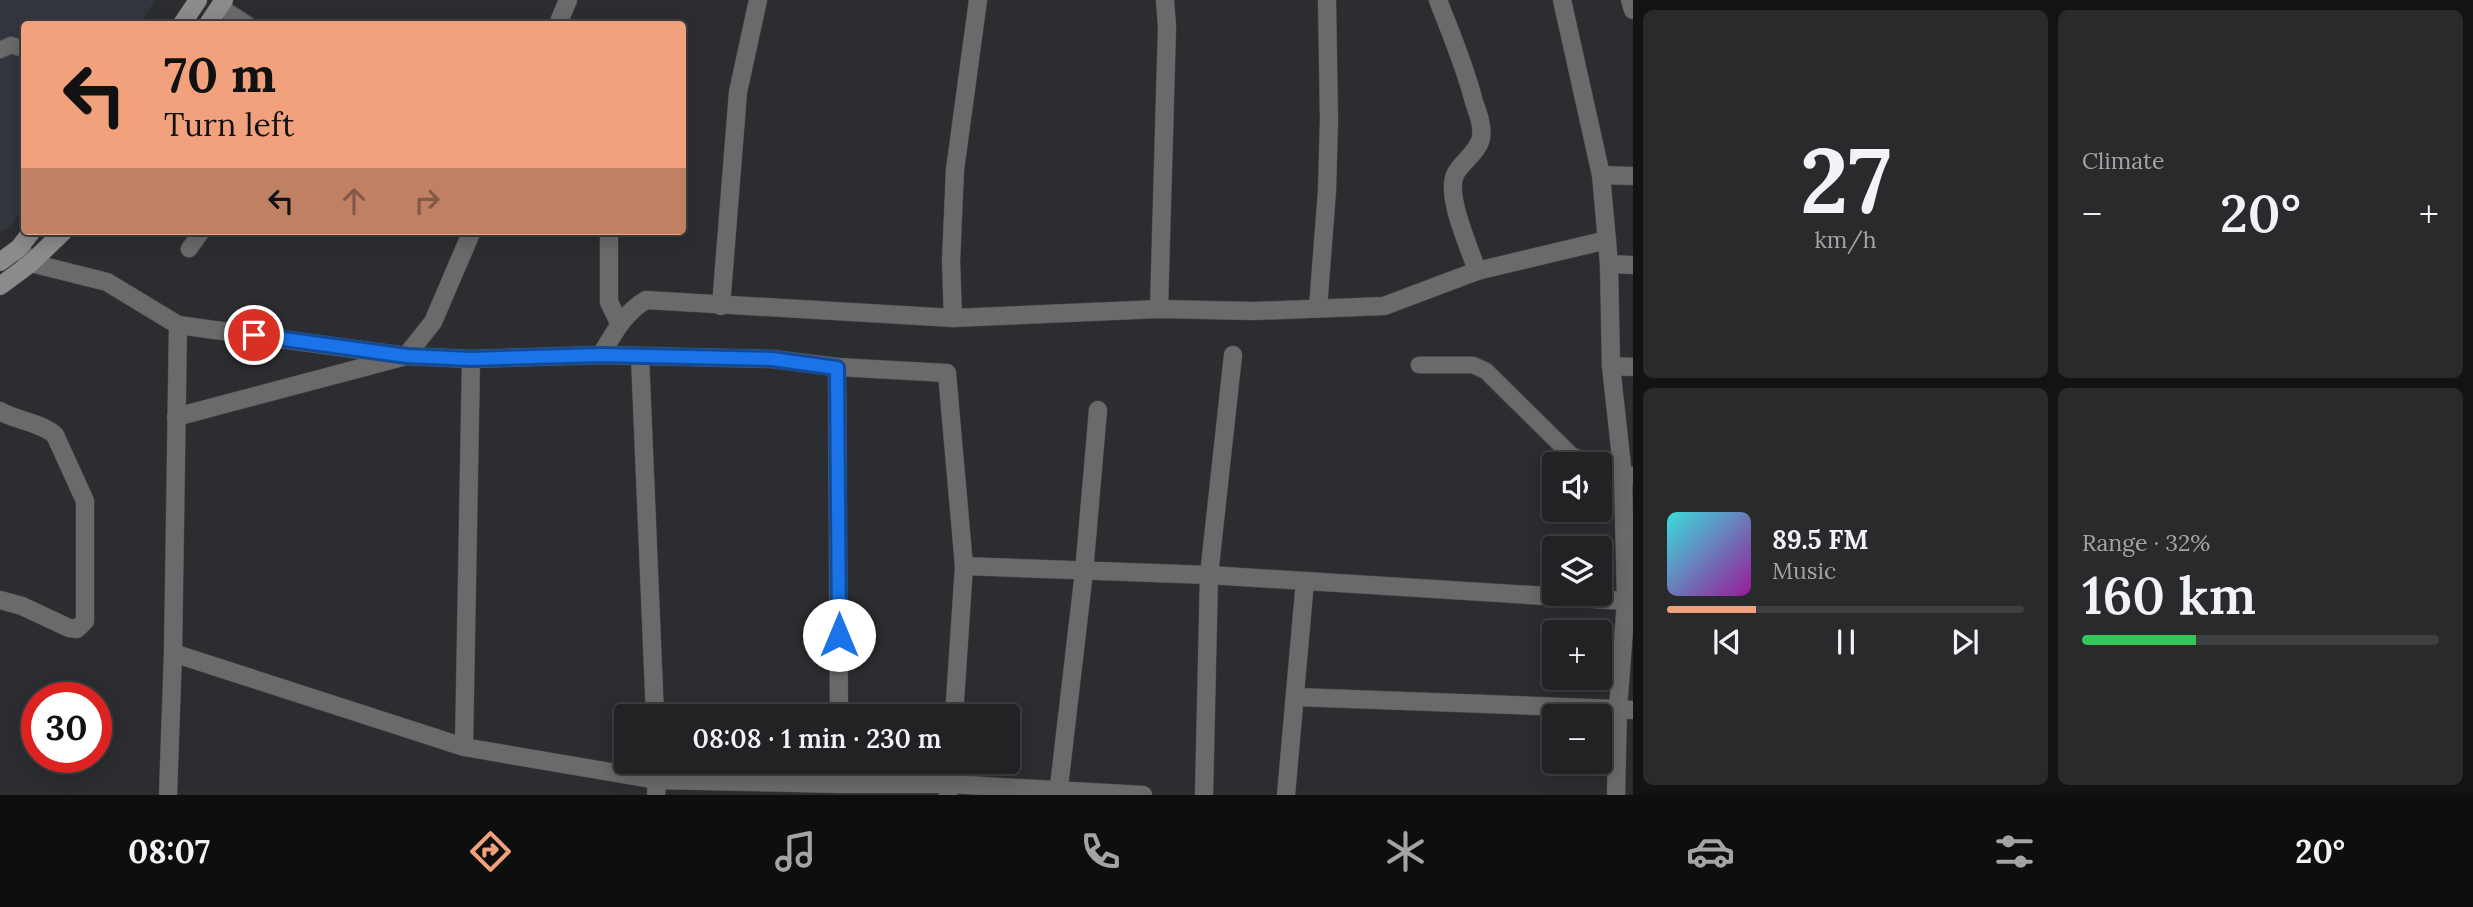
<!DOCTYPE html>
<html lang="en">
<head>
<meta charset="utf-8">
<style>
  :root { --surface:#212224; --page:#292a2c; --text:#f1f3f6; --muted:#a2a4a6; --line:#3e3f41; --accent:#f1a17c }
  body { margin:0; font-family:Lora,serif; background:var(--page); color:var(--text); height:100vh; display:flex; flex-direction:column; font-size:26px; white-space:nowrap }
  * { box-sizing:border-box; margin:0 }
  p { font-size:23px; color:var(--muted) }
  .icon { flex:none; width:38px; height:38px; fill:none; stroke:currentColor; stroke-width:2; stroke-linecap:round; stroke-linejoin:round }
  .map { position:relative; flex:1; overflow:hidden }
  .sheet { display:flex; flex-direction:column; gap:10px; padding:10px; background:#121314; width:840px }
  .sheet>* { flex:none }
  .banner { position:absolute; left:21px; top:21px; width:665px; height:214px; border-radius:7px; box-shadow:0 4px 18px #0003,0 0 0 2px var(--line); background:#f1a17c; color:#111; overflow:hidden }
  .tools { position:absolute; left:1542px; top:452px; display:grid; gap:14px }
  .tools a { display:grid; place-items:center; width:70px; height:70px; border-radius:7px; background:var(--surface); box-shadow:0 4px 18px #0003,0 0 0 2px var(--line); font-size:35px }
  .speed { position:absolute; left:21px; top:682px; display:flex; gap:14px; font-size:35px; font-weight:700; text-align:center }
  .speed>* { display:grid; place-content:center; width:91px; height:91px; border-radius:50%; background:var(--surface); box-shadow:0 4px 18px #0003,0 0 0 2px var(--line); line-height:1 }
  .speed .limit { border:10px solid #d22; background:#fff; color:#111 }
  .pin { position:absolute; display:grid; place-items:center; width:60px; height:60px; color:#fff; margin:-30px; border:4px solid #fff; border-radius:50%; box-shadow:0 2px 7px #0007 }
  .me { position:absolute; width:77px; margin:-38px; rotate:0deg; stroke-linejoin:round; filter:drop-shadow(0 0 5px #0008) }
  .turn { display:flex; align-items:center; gap:24px; height:147px; padding:0 28px; font-size:32px }
  .turn .icon { width:91px; height:91px; stroke-width:2.5 }
  .turn b { display:block; font-size:49px; line-height:60px }
  .lanes { display:flex; align-items:center; height:66px; padding:0 28px; background:#0003; justify-content:center; gap:35px; direction:ltr }
  .lanes .off { opacity:.35 }
  .big { font-size:52px; font-weight:600; line-height:1.1 }
  .sheet .tile { flex:1; display:flex; flex-direction:column; justify-content:center; gap:10px; min-width:0; padding:0 24px; border-radius:10px; background:var(--page) }
  .sheet .dial { align-items:center; gap:0 }
  .dial b { font-size:91px; line-height:1 }
  .song { display:flex; align-items:center; gap:21px }
  .cover { width:84px; height:84px; border-radius:10px; background:linear-gradient(135deg,hsl(180 70% 55%),hsl(300 70% 35%)) }
  .played { height:7px; border-radius:4px; background:linear-gradient(90deg,var(--accent) 25%,var(--line) 25%) }
  .keys { display:flex; justify-content:space-around; direction:ltr }
  .heat { display:flex; justify-content:space-between; align-items:center; font-size:38px; direction:ltr }
  .charge { height:10px; border-radius:5px; background:linear-gradient(90deg,#34c759 32%,var(--line) 0) }
  .sheet .tiles { flex:1; display:grid; gap:10px; grid-template-columns:repeat(2,1fr) }
  .trip { position:absolute; left:614px; top:704px; width:406px; height:70px; border-radius:7px; background:var(--surface); box-shadow:0 4px 18px #0003,0 0 0 2px var(--line); font-weight:600; line-height:70px; text-align:center }
  .tab-bar { display:flex; height:112px; justify-content:space-around; align-items:center; background:#0d0e0e; color:var(--muted) }
  .tab-bar .icon { width:49px; height:49px }
  .tab-bar .current { color:var(--accent) }
  .tab-bar b { font-size:32px; color:var(--text) }
  main { display:flex; flex:1; min-height:0 }
  .map>svg:first-child { display:block }
  .built { fill:#33363f }
  .lines { fill:none; stroke-linecap:round; stroke-linejoin:round }
  .service-casing { stroke:#4a4b4e; stroke-width:18 }
  .minor-casing { stroke:#4a4b4e; stroke-width:19 }
  .secondary-casing { stroke:#4a4b4e; stroke-width:19 }
  .service { stroke:#6b6969; stroke-width:16 }
  .minor { stroke:#6b6969; stroke-width:18 }
  .secondary { stroke:#8d8a8b; stroke-width:18 }
  .route-casing { stroke:#114b97; stroke-width:18 }
  .route { stroke:#1a73e8; stroke-width:12 }
</style>
</head>
<body>
<main>
<div class="map">
<svg width="1633" height="795" viewBox="0 0 1633 795">
  <rect width="100%" height="100%" fill="#2c2d30"/>
  <polygon class="built" points="0,0 155,0 140,24 24,24 24,206 11,226 0,232"/>
  <g class="lines">
    <defs>
      <g id="service">
        <polyline points="220,7 247,24"/>
        <polyline points="0,50 11,45 24,49"/>
        <polyline points="189,249 202,231"/>
        <path d="M 1419,365 L 1473,365 L 1486,371 L 1571,455 C 1586,463 1603,460 1620,460"/>
      </g>
      <g id="minor">
        <path d="M 1438,0 C 1451,34 1465,66 1474,102 C 1478,113 1483,126 1481,138 C 1478,152 1462,162 1456,173 C 1444,194 1470,248 1477,271"/>
        <polyline points="1562,0 1601,175 1609,264 1611,366"/>
        <polyline points="1630,0 1633,10"/>
        <polyline points="558,24 568,0"/>
        <polyline points="1601,175 1633,176"/>
        <polyline points="609,231 609,302 619,323"/>
        <polyline points="19,248 31,263 107,282 178,325 406,356 471,359 601,355 772,359 837,367 947,373 964,566 1209,575 1626,601 1623,476 1633,476"/>
        <polyline points="1609,264 1633,265"/>
        <polyline points="721,306 738,92 758,0"/>
        <polyline points="1318,308 1327,191 1329,120 1327,0"/>
        <polyline points="1159,309 1167,27 1165,0"/>
        <polyline points="953,318 951,262 955,170 978,0"/>
        <path d="M 601,355 C 614,333 624,313 646,300 L 953,318 L 1159,309 L 1254,311 L 1384,306 L 1477,271 L 1607,240"/>
        <polyline points="640,356 655,716"/>
        <polyline points="837,367 839,716"/>
        <path d="M 0,411 C 17,421 40,422 55,435 L 85,501 L 85,621 L 77,629 L 69,628 L 22,606 L 0,600"/>
        <polyline points="176,417 406,356 433,322 472,231"/>
        <polyline points="1623,476 1611,366 1633,367"/>
        <polyline points="173,653 464,747 471,359"/>
        <polyline points="1296,697 1618,709 1626,601 1633,602"/>
        <polyline points="954,716 964,566"/>
        <polyline points="464,747 657,780 656,795"/>
        <polyline points="657,761 657,780 840,784 839,761"/>
        <polyline points="840,784 949,784 1143,795"/>
        <polyline points="168,795 173,653 178,325"/>
        <polyline points="948,795 951,761"/>
        <polyline points="1058,795 1084,572 1098,410"/>
        <polyline points="1204,795 1209,575 1233,355"/>
        <polyline points="1286,795 1305,581"/>
        <polyline points="1616,795 1618,709 1633,710"/>
      </g>
      <g id="secondary">
        <polyline points="182,24 198,0"/>
        <polyline points="208,24 224,0"/>
        <polyline points="0,262 19,248 32,231"/>
        <polyline points="0,286 31,263 64,231"/>
      </g>
    </defs>
    <use href="#service" class="service-casing"/>
    <use href="#minor" class="minor-casing"/>
    <use href="#secondary" class="secondary-casing"/>
    <use href="#service" class="service"/>
    <use href="#minor" class="minor"/>
    <use href="#secondary" class="secondary"/>
  </g>
  <g class="lines">
    <defs>
      <polyline id="route" points="254,335 407,356 471,359 601,355 772,359 837,368 839,635"/>
    </defs>
    <use href="#route" class="route-casing"/>
    <use href="#route" class="route"/>
  </g>
</svg>
<div class="tools">
<a><svg class="icon" aria-label="sound" viewBox="0 0 24 24"><path d="M4 9h4l5-4v14l-5-4H4zM17 9q2 3 0 6"/></svg></a>
<a><svg class="icon" aria-label="layers" viewBox="0 0 24 24"><path d="M12 4l9 5-9 5-9-5zM3 14l9 5 9-5"/></svg></a>
<a>+</a>
<a>−</a>
</div>
<div class="speed"><div class="limit">30</div></div>
<div class="pin" style="left:254px;top:335px;background:#d93025"><svg class="icon" aria-label="arrive" viewBox="0 0 24 24"><path d="M6 21V4h12l-3 4 3 4H6"/></svg></div>
<svg class="me" style="left:839px;top:635px" viewBox="-20 -20 40 40"><circle r="19" fill="#fff"/><path d="M0-13L10 11 0 6-10 11z" fill="#1a73e8"/></svg>
<div class="trip">08:08 · 1 min · 230 m</div>
<div class="banner">
<div class="turn"><svg class="icon" aria-label="left" viewBox="0 0 24 24"><path d="M17 20v-9H6M10 6l-5 5 5 5"/></svg><div><b>70 m</b>Turn left</div></div>
<div class="lanes"><svg class="icon" aria-label="left" viewBox="0 0 24 24"><path d="M17 20v-9H6M10 6l-5 5 5 5"/></svg><svg class="icon off" aria-label="ahead" viewBox="0 0 24 24"><path d="M12 20V5M6 11l6-6 6 6"/></svg><svg class="icon off" aria-label="right" viewBox="0 0 24 24"><path d="M7 20v-9h11M14 6l5 5-5 5"/></svg></div>
</div>
</div>
<section class="sheet">
<div class="tiles">
<div class="tile dial"><b>27</b><p>km/h</p></div>
<div class="tile"><p>Climate</p>
<div class="heat"><a>−</a><b class="big">20°</b><a>+</a></div>
</div>
<div class="tile">
<div class="song"><i class="cover"></i><div><b>89.5 FM</b><p>Music</p></div></div>
<div class="played"></div>
<div class="keys"><svg class="icon" aria-label="previous" viewBox="0 0 24 24"><path d="M18 5L8 12l10 7zM5 5v14"/></svg><svg class="icon" aria-label="pause" viewBox="0 0 24 24"><path d="M8 5v14M16 5v14"/></svg><svg class="icon" aria-label="next" viewBox="0 0 24 24"><path d="M6 5l10 7-10 7zM19 5v14"/></svg></div>
</div>
<div class="tile"><p>Range · 32%</p><b class="big">160 km</b><div class="charge"></div></div>
</div>
</section>
</main>
<nav class="tab-bar">
<b>08:07</b>
<svg class="icon current" aria-label="directions" viewBox="0 0 24 24"><path d="M12 3l9 9-9 9-9-9zM9 14v-3h6M13 9l2 2-2 2"/></svg>
<svg class="icon" aria-label="music" viewBox="0 0 24 24"><path d="M9 18V5l10-2v13"/><circle cx="6" cy="18" r="3"/><circle cx="16" cy="16" r="3"/></svg>
<svg class="icon" aria-label="phone" viewBox="0 0 24 24"><path d="M5 4h4l2 5-3 2q2 4 5 5l2-3 5 2v4C11 20 4 13 5 4z"/></svg>
<svg class="icon" aria-label="climate" viewBox="0 0 24 24"><path d="M12 3v18M4 7l16 10M4 17L20 7"/></svg>
<svg class="icon" aria-label="car" viewBox="0 0 24 24"><path d="M5 17H2v-5l4-1 3-4h7l3 4 3 1v5h-3M9 17h6M6 11h13"/><circle cx="7" cy="17" r="2"/><circle cx="17" cy="17" r="2"/></svg>
<svg class="icon" aria-label="filters" viewBox="0 0 24 24"><path d="M4 7h16M4 17h16"/><circle cx="9" cy="7" r="2"/><circle cx="15" cy="17" r="2"/></svg>
<b>20°</b>
</nav>
</body>
</html>
